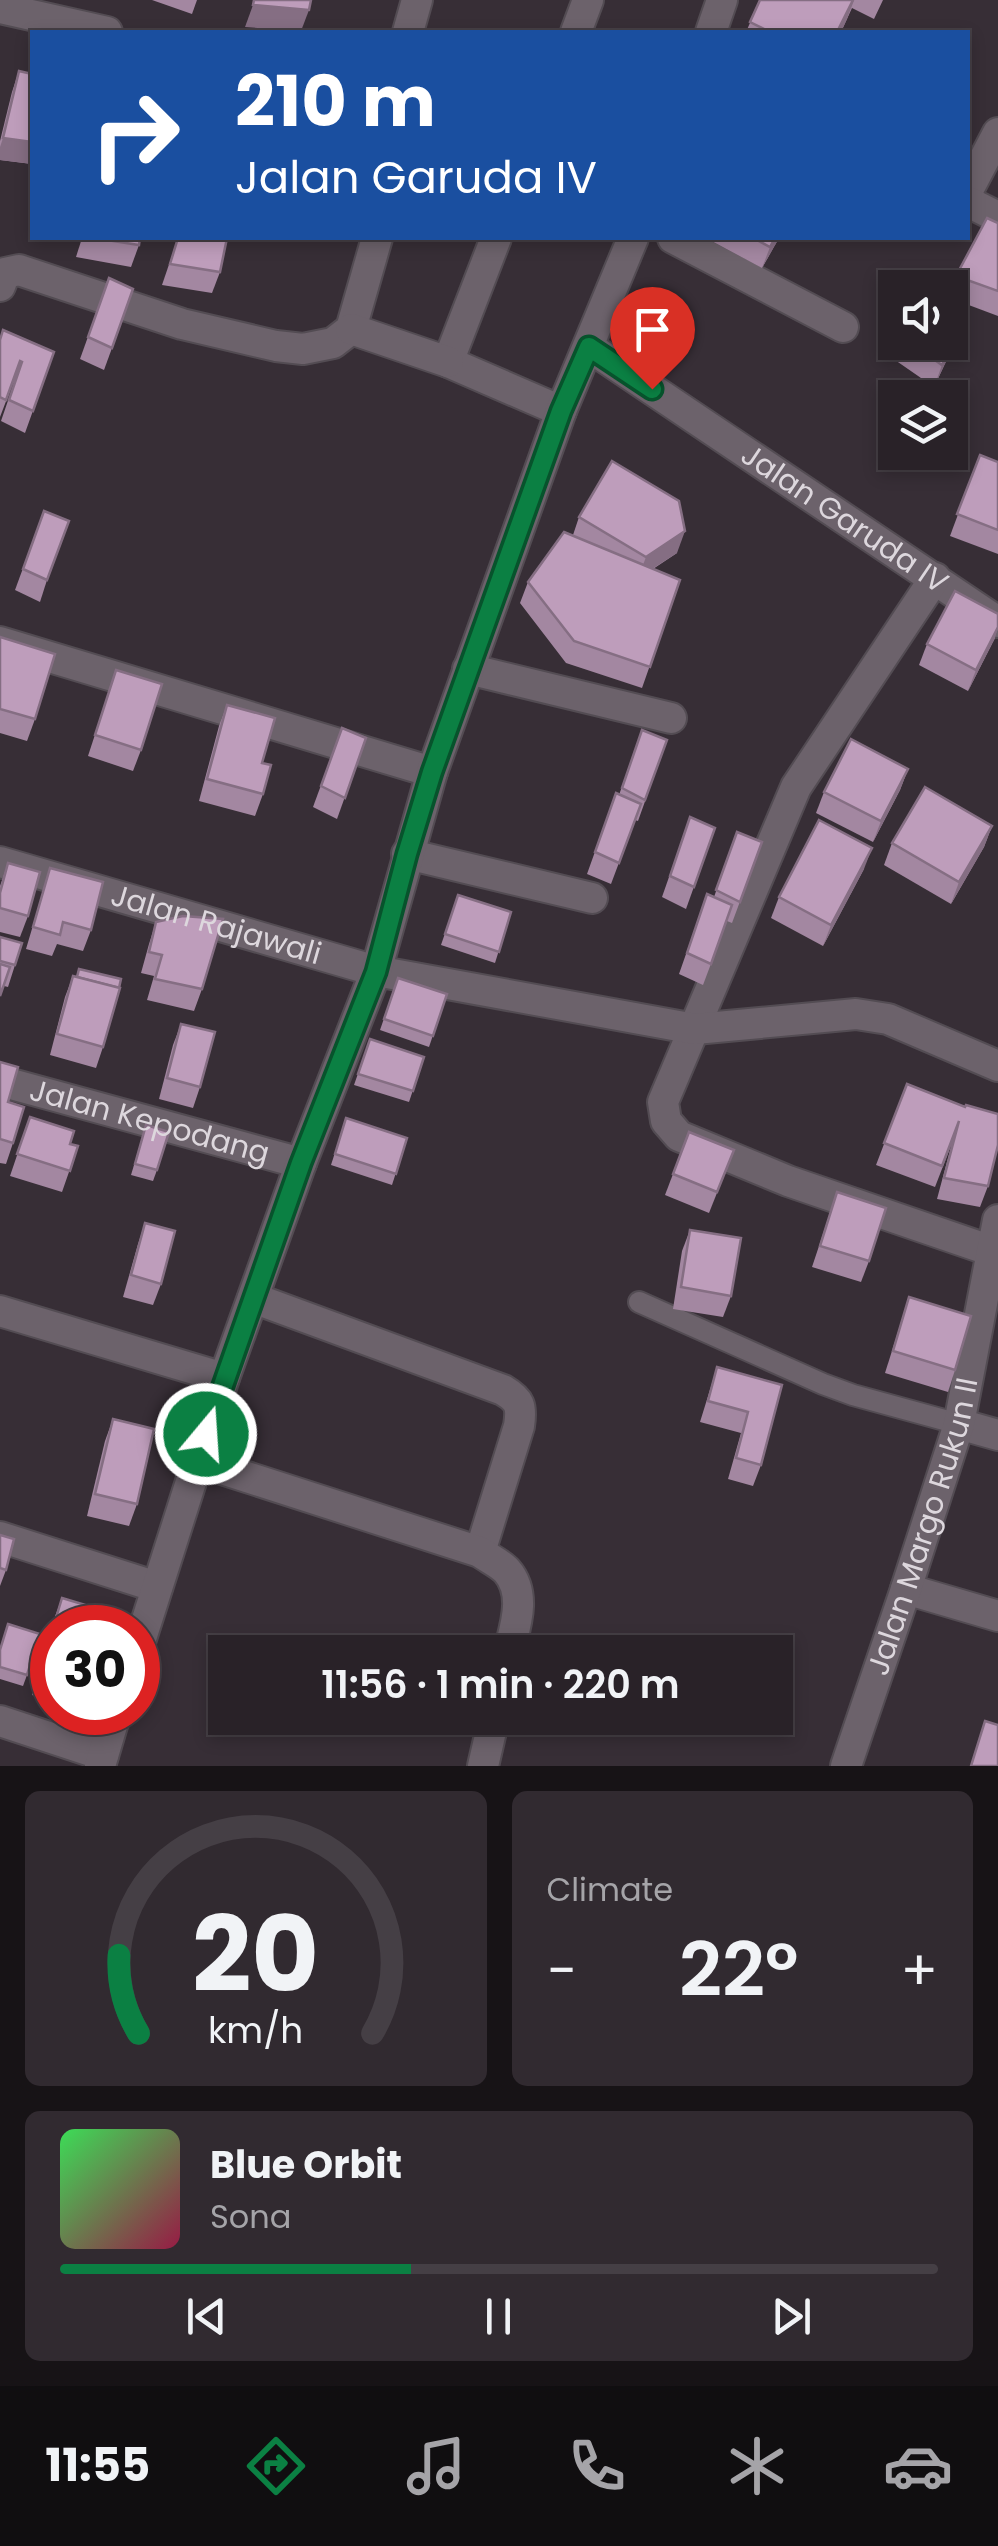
<!DOCTYPE html>
<html lang="en">
<head>
<meta charset="utf-8">
<style>
  :root { --surface:#292228; --page:#312a30; --text:#f1f3f6; --muted:#a5a4a8; --line:#453f45; --accent:#0b8043 }
  body { margin:0; font-family:Poppins,sans-serif; background:var(--page); color:var(--text); height:100vh; display:flex; flex-direction:column; font-size:38px; white-space:nowrap }
  * { box-sizing:border-box; margin:0 }
  p { font-size:32px; color:var(--muted) }
  .icon { flex:none; width:55px; height:55px; fill:none; stroke:currentColor; stroke-width:2; stroke-linecap:round; stroke-linejoin:round }
  .map { position:relative; height:1766px; overflow:hidden }
  .panel { display:flex; flex-direction:column; gap:25px; padding:25px; background:#171316; flex:1 }
  .panel>* { flex:none }
  .guide { position:absolute; left:30px; top:30px; width:940px; height:210px; border-radius:0px; box-shadow:0 5px 15px #0003,0 0 0 2px var(--line); background:#1a4fa0; color:#fff; overflow:hidden }
  .tools { position:absolute; left:878px; top:270px; display:grid; gap:20px }
  .tools a { display:grid; place-items:center; width:90px; height:90px; border-radius:0px; background:var(--surface); box-shadow:0 5px 15px #0003,0 0 0 2px var(--line); font-size:50px }
  .speed { position:absolute; left:30px; top:1605px; display:flex; gap:20px; font-size:50px; font-weight:700; text-align:center }
  .speed>* { display:grid; place-content:center; width:130px; height:130px; border-radius:50%; background:var(--surface); box-shadow:0 5px 15px #0003,0 0 0 2px var(--line); line-height:1 }
  .speed .limit { border:15px solid #d22; background:#fff; color:#111 }
  .pin { position:absolute; display:grid; place-items:center; width:85px; height:85px; color:#fff; margin:-102px -42px; border-radius:50% 50% 50% 0; rotate:-45deg; box-shadow:0 0 10px #0007 }
  .pin .icon { rotate:45deg }
  .me { position:absolute; width:110px; margin:-55px; rotate:18deg; stroke-linejoin:round; filter:drop-shadow(0 0 8px #0008) }
  .turn { display:flex; align-items:center; gap:35px; height:210px; padding:0 40px; font-size:45px }
  .turn .icon { width:130px; height:130px; stroke-width:2.5 }
  .turn b { display:block; font-size:70px; line-height:85px }
  .big { font-size:75px; font-weight:600; line-height:1.1 }
  .panel .widget { flex:1; display:flex; flex-direction:column; justify-content:center; gap:15px; min-width:0; padding:0 35px; border-radius:15px; background:var(--page) }
  .panel .dial { align-items:center; gap:0 }
  .dial svg { height:260px; overflow:visible; fill:none; stroke:var(--line); stroke-width:7; stroke-linecap:round; text-anchor:middle }
  .dial text { fill:var(--text); stroke:none }
  .song { display:flex; align-items:center; gap:30px }
  .cover { width:120px; height:120px; border-radius:15px; background:linear-gradient(135deg,hsl(130 70% 55%),hsl(340 70% 35%)) }
  .played { height:10px; border-radius:5px; background:linear-gradient(90deg,var(--accent) 40%,var(--line) 40%) }
  .keys { display:flex; justify-content:space-around; direction:ltr }
  .heat { display:flex; justify-content:space-between; align-items:center; font-size:55px; direction:ltr }
  .panel .tiles { flex:1; display:grid; gap:25px; grid-template-columns:1fr 1fr }
  .widget:last-child { grid-column:span 2 }
  .trip { position:absolute; left:208px; top:1635px; width:585px; height:100px; border-radius:0px; background:var(--surface); box-shadow:0 5px 15px #0003,0 0 0 2px var(--line); font-weight:600; line-height:100px; text-align:center }
  .dock { display:flex; height:160px; justify-content:space-around; align-items:center; background:#100e10; color:var(--muted) }
  .dock .icon { width:70px; height:70px }
  .dock .selected { color:var(--accent) }
  .dock b { font-size:45px; color:var(--text) }
  .map>svg:first-child { display:block }
  .lines { fill:none; stroke-linecap:round; stroke-linejoin:round }
  .lane-casing { stroke:#534c53; stroke-width:24 }
  .street-casing { stroke:#534c53; stroke-width:34 }
  .lane { stroke:#6c626b; stroke-width:20 }
  .street { stroke:#6c626b; stroke-width:30 }
  .wall { fill:#a387a1 }
  .shaded-wall { fill:#856e83 }
  .building { fill:#be9dbb; stroke:#856e83; stroke-width:2.5 }
  .route-casing { stroke:#07532c; stroke-width:25 }
  .route { stroke:#0b8043; stroke-width:18 }
  .labels { text-anchor:middle; stroke-width:10; stroke-linejoin:round; paint-order:stroke }
  .street-label { font-size:30px; fill:#ddd7dd; stroke:#2d242c }
</style>
</head>
<body>
<div class="map">
<svg width="998" height="1766" viewBox="0 0 998 1766">
  <rect width="100%" height="100%" fill="#372e36"/>
  <g class="lines">
    <defs>
      <polyline id="lane" points="639,1302 823,1384 853,1395 959,1424"/>
      <g id="street">
        <polyline points="0,8 107,32"/>
        <polyline points="408,32 417,0"/>
        <polyline points="576,32 588,0"/>
        <polyline points="711,32 722,0"/>
        <polyline points="968,190 998,133"/>
        <polyline points="968,202 998,217"/>
        <polyline points="496,238 448,362 561,411"/>
        <polyline points="673,238 843,327"/>
        <polyline points="0,286 5,273 19,270 182,324 276,346 303,349 333,343 351,329 377,238"/>
        <polyline points="351,329 448,362"/>
        <path id="s1" d="M 589,347 L 998,622"/>
        <polyline points="935,578 796,787 663,1102 666,1121 679,1136 788,1181 998,1253"/>
        <polyline points="0,642 432,772"/>
        <polyline points="468,669 671,718"/>
        <polyline points="407,854 592,898"/>
        <path id="s2" d="M 0,862 L 376,971 L 695,1029 L 856,1014 L 888,1019 L 998,1066"/>
        <path id="s3" d="M 0,1081 L 301,1163"/>
        <path d="M 253,1298 L 503,1390 C 520,1400 522,1406 519,1426 L 480,1552"/>
        <polyline points="0,1311 224,1378"/>
        <polyline points="959,1424 998,1435"/>
        <path d="M 197,1461 L 480,1552 C 488,1558 501,1564 507,1571 C 527,1594 515,1627 509,1652"/>
        <polyline points="0,1537 157,1587"/>
        <polyline points="906,1589 998,1616"/>
        <polyline points="138,1648 224,1378 301,1163 376,971 432,772 561,411 633,238"/>
        <polyline points="0,1721 103,1755"/>
        <polyline points="100,1766 116,1712"/>
        <polyline points="483,1766 494,1718"/>
        <path id="s4" d="M 846,1766 L 906,1589 L 959,1424 L 998,1220"/>
      </g>
    </defs>
    <use href="#lane" class="lane-casing"/>
    <use href="#street" class="street-casing"/>
    <use href="#lane" class="lane"/>
    <use href="#street" class="street"/>
  </g>
  <g class="wall">
    <polygon points="152,0 197,0 192,14"/>
    <polygon points="760,0 883,0 874,19 852,8 841,32 746,32"/>
    <polygon points="19,71 32,164 0,160 0,141 12,92"/>
    <polygon points="998,223 998,316 950,298 956,276"/>
    <polygon points="82,238 140,238 139,245 131,267 76,257"/>
    <polygon points="178,238 220,272 212,293 162,285"/>
    <polygon points="706,238 779,238 762,268"/>
    <polygon points="109,278 112,348 104,370 80,359"/>
    <polygon points="895,322 895,342 950,342 960,332 934,387 882,351 890,330"/>
    <polygon points="0,339 54,352 25,433 1,421 14,383 13,383 0,417"/>
    <polygon points="980,455 998,462 998,554 950,536"/>
    <polygon points="44,511 47,580 40,602 15,590"/>
    <polygon points="579,517 677,553 653,569 680,580 642,688 566,663 520,603 528,582 573,535"/>
    <polygon points="0,637 35,719 27,741 0,733"/>
    <polygon points="995,638 968,691 919,665 927,644"/>
    <polygon points="116,670 141,750 133,771 88,756"/>
    <polygon points="227,705 262,763 263,794 255,816 199,801 219,726"/>
    <polygon points="342,728 366,738 337,819 313,807"/>
    <polygon points="642,730 667,740 638,821 635,820 611,884 587,874 616,793 619,795"/>
    <polygon points="908,769 900,790 873,842 816,813 824,792"/>
    <polygon points="690,817 715,828 686,909 662,897"/>
    <polygon points="992,826 984,847 951,904 884,865 892,843"/>
    <polygon points="737,832 762,842 732,923 727,921 703,985 679,974 707,894 714,897"/>
    <polygon points="8,863 28,916 20,937 0,932 0,886"/>
    <polygon points="50,868 91,930 83,951 57,944 52,956 26,949"/>
    <polygon points="864,869 823,946 771,918 779,897"/>
    <polygon points="458,895 511,912 495,963 441,945"/>
    <polygon points="156,922 202,989 194,1011 147,1000 154,976 141,973 149,944"/>
    <polygon points="0,937 15,965 8,987 4,986 0,996"/>
    <polygon points="79,969 103,1047 96,1068 50,1055 65,997 73,976 76,977"/>
    <polygon points="398,978 447,994 429,1047 380,1030"/>
    <polygon points="181,1024 200,1087 193,1108 159,1099 173,1045"/>
    <polygon points="370,1039 424,1057 409,1102 354,1085"/>
    <polygon points="0,1062 8,1102 13,1143 6,1164 0,1163"/>
    <polygon points="907,1084 965,1107 988,1186 980,1207 937,1199 952,1143 935,1187 876,1165"/>
    <polygon points="30,1117 70,1144 78,1146 62,1192 10,1176"/>
    <polygon points="346,1118 407,1138 392,1185 331,1165"/>
    <polygon points="146,1125 157,1170 153,1181 131,1175"/>
    <polygon points="734,1150 709,1213 665,1195 673,1174"/>
    <polygon points="837,1192 869,1261 861,1282 812,1267"/>
    <polygon points="145,1223 161,1284 153,1305 123,1297 138,1244"/>
    <polygon points="690,1230 731,1296 723,1317 673,1309 682,1251"/>
    <polygon points="909,1297 955,1370 948,1392 885,1373"/>
    <polygon points="717,1367 782,1385 761,1465 753,1486 728,1479 741,1433 700,1422"/>
    <polygon points="113,1419 137,1504 129,1526 87,1516 105,1441"/>
    <polygon points="0,1535 6,1570 0,1586"/>
    <polygon points="62,1598 115,1628 52,1628 52,1701 32,1695 54,1619"/>
    <polygon points="0,1648 27,1675 23,1686 0,1679"/>
  </g>
  <g class="shaded-wall">
    <polygon points="853,0 854,0 847,19 841,32 837,32"/>
    <polygon points="253,5 309,10 301,31 245,27"/>
    <polygon points="3,138 32,142 32,164 0,160 0,147"/>
    <polygon points="775,238 779,238 762,268 770,247"/>
    <polygon points="967,311 960,332 934,387 942,365"/>
    <polygon points="685,531 677,553 638,578 646,557"/>
    <polygon points="998,627 995,638 968,691 976,670"/>
    <polygon points="908,769 900,790 873,842 881,821"/>
    <polygon points="992,826 984,847 951,904 959,882"/>
    <polygon points="872,848 864,869 823,946 831,925"/>
  </g>
  <g class="building">
    <polygon points="254,0 311,0 309,10 253,5"/>
    <polygon points="760,0 853,0 837,32 770,32 750,22"/>
    <polygon points="19,71 32,74 32,142 3,138"/>
    <polygon points="987,218 998,223 998,291 956,276"/>
    <polygon points="94,238 140,238 139,245"/>
    <polygon points="178,238 227,238 220,272 170,264"/>
    <polygon points="753,238 775,238 770,247"/>
    <polygon points="109,278 133,289 112,348 88,337"/>
    <polygon points="950,302 967,311 942,365 909,342 950,342"/>
    <polygon points="3,330 54,352 33,411 9,400 22,362 20,361 6,400 0,397 0,340"/>
    <polygon points="980,455 998,462 998,530 957,514"/>
    <polygon points="612,461 679,501 685,531 646,557 579,517"/>
    <polygon points="44,511 69,521 47,580 23,569"/>
    <polygon points="564,532 680,580 650,667 574,641 528,582"/>
    <polygon points="955,591 998,614 998,627 976,670 927,644"/>
    <polygon points="0,637 55,654 35,719 0,709"/>
    <polygon points="116,670 162,684 141,750 95,735"/>
    <polygon points="227,705 275,718 262,763 271,765 263,794 207,779"/>
    <polygon points="342,728 366,738 345,798 321,786"/>
    <polygon points="642,730 667,740 645,800 622,788"/>
    <polygon points="851,739 908,769 881,821 824,792"/>
    <polygon points="925,787 992,826 959,882 892,843"/>
    <polygon points="616,793 641,804 619,863 595,852"/>
    <polygon points="690,817 715,828 694,887 670,876"/>
    <polygon points="819,820 872,848 831,925 779,897"/>
    <polygon points="737,832 762,842 740,902 716,890"/>
    <polygon points="8,863 40,872 28,916 0,908 0,893"/>
    <polygon points="50,868 103,882 91,930 63,922 60,935 33,927"/>
    <polygon points="707,894 732,905 711,964 687,953"/>
    <polygon points="458,895 511,912 499,952 445,934"/>
    <polygon points="183,916 223,919 202,989 155,979 162,955 149,952 156,922"/>
    <polygon points="0,937 22,943 15,965 0,961"/>
    <polygon points="0,964 10,967 0,996"/>
    <polygon points="79,969 121,979 119,988 77,977"/>
    <polygon points="73,976 120,988 103,1047 57,1034"/>
    <polygon points="398,978 447,994 433,1036 384,1019"/>
    <polygon points="181,1024 215,1032 200,1087 167,1078"/>
    <polygon points="370,1039 424,1057 413,1091 358,1074"/>
    <polygon points="0,1062 18,1067 8,1102 24,1107 13,1143 0,1139"/>
    <polygon points="907,1084 965,1107 966,1105 998,1114 998,1145 988,1186 944,1178 959,1121 942,1166 884,1143"/>
    <polygon points="30,1117 74,1131 70,1144 78,1146 70,1171 17,1154"/>
    <polygon points="346,1118 407,1138 396,1174 335,1154"/>
    <polygon points="146,1125 169,1132 157,1170 135,1164"/>
    <polygon points="689,1132 734,1150 717,1192 673,1174"/>
    <polygon points="837,1192 886,1208 869,1261 820,1246"/>
    <polygon points="145,1223 175,1231 161,1284 131,1275"/>
    <polygon points="690,1230 741,1238 731,1296 681,1287"/>
    <polygon points="909,1297 971,1316 955,1370 893,1351"/>
    <polygon points="717,1367 782,1385 761,1465 736,1458 748,1412 708,1401"/>
    <polygon points="113,1419 154,1429 137,1504 95,1494"/>
    <polygon points="0,1535 14,1539 6,1570 0,1568"/>
    <polygon points="62,1598 119,1615 115,1628 53,1628"/>
    <polygon points="8,1624 40,1634 27,1675 0,1667 0,1650"/>
    <polygon points="52,1630 52,1678 40,1674"/>
    <polygon points="985,1721 998,1725 998,1766 971,1766"/>
  </g>
  <g class="lines">
    <defs>
      <polyline id="route" points="206,1434 301,1163 376,972 407,854 432,772 561,411 589,347 652,389"/>
    </defs>
    <use href="#route" class="route-casing"/>
    <use href="#route" class="route"/>
  </g>
  <g class="labels">
    <g class="street-label">
      <text dy="10" stroke="none"><textPath href="#s1" startOffset="308">Jalan Garuda IV</textPath></text>
      <text dy="10" stroke="none"><textPath href="#s2" startOffset="225">Jalan Rajawali</textPath></text>
      <text dy="10" stroke="none"><textPath href="#s3" startOffset="155">Jalan Kepodang</textPath></text>
      <text dy="10" stroke="none"><textPath href="#s4" startOffset="252">Jalan Margo Rukun II</textPath></text>
    </g>
  </g>
</svg>
<div class="tools">
<a><svg class="icon" aria-label="sound" viewBox="0 0 24 24"><path d="M4 9h4l5-4v14l-5-4H4zM17 9q2 3 0 6"/></svg></a>
<a><svg class="icon" aria-label="layers" viewBox="0 0 24 24"><path d="M12 4l9 5-9 5-9-5zM3 14l9 5 9-5"/></svg></a>
</div>
<div class="speed"><div class="limit">30</div></div>
<div class="pin" style="left:652px;top:389px;background:#d93025"><svg class="icon" aria-label="arrive" viewBox="0 0 24 24"><path d="M6 21V4h12l-3 4 3 4H6"/></svg></div>
<svg class="me" style="left:206px;top:1434px" viewBox="-20 -20 40 40"><circle r="17" fill="#0b8043" stroke="#fff" stroke-width="3"/><path d="M0-11L8 9 0 5-8 9z" fill="#fff"/></svg>
<div class="trip">11:56 · 1 min · 220 m</div>
<div class="guide">
<div class="turn"><svg class="icon" aria-label="right" viewBox="0 0 24 24"><path d="M7 20v-9h11M14 6l5 5-5 5"/></svg><div><b>210 m</b>Jalan Garuda IV</div></div>
</div>
</div>
<section class="panel">
<div class="tiles">
<div class="widget dial"><svg viewBox="0 0 100 80">
<path d="M14 69A42 42 0 1 1 86 69"/>
<path d="M14 69A42 42 0 0 1 8 45" stroke="#0b8043"/>
<text x="50" y="56" font-size="32" font-weight="700">20</text>
<text x="50" y="72" font-size="11">km/h</text>
</svg></div>
<div class="widget"><p>Climate</p>
<div class="heat"><a>−</a><b class="big">22°</b><a>+</a></div>
</div>
<div class="widget">
<div class="song"><i class="cover"></i><div><b>Blue Orbit</b><p>Sona</p></div></div>
<div class="played"></div>
<div class="keys"><svg class="icon" aria-label="previous" viewBox="0 0 24 24"><path d="M18 5L8 12l10 7zM5 5v14"/></svg><svg class="icon" aria-label="pause" viewBox="0 0 24 24"><path d="M8 5v14M16 5v14"/></svg><svg class="icon" aria-label="next" viewBox="0 0 24 24"><path d="M6 5l10 7-10 7zM19 5v14"/></svg></div>
</div>
</div>
</section>
<nav class="dock">
<b>11:55</b>
<svg class="icon selected" aria-label="directions" viewBox="0 0 24 24"><path d="M12 3l9 9-9 9-9-9zM9 14v-3h6M13 9l2 2-2 2"/></svg>
<svg class="icon" aria-label="music" viewBox="0 0 24 24"><path d="M9 18V5l10-2v13"/><circle cx="6" cy="18" r="3"/><circle cx="16" cy="16" r="3"/></svg>
<svg class="icon" aria-label="phone" viewBox="0 0 24 24"><path d="M5 4h4l2 5-3 2q2 4 5 5l2-3 5 2v4C11 20 4 13 5 4z"/></svg>
<svg class="icon" aria-label="climate" viewBox="0 0 24 24"><path d="M12 3v18M4 7l16 10M4 17L20 7"/></svg>
<svg class="icon" aria-label="car" viewBox="0 0 24 24"><path d="M5 17H2v-5l4-1 3-4h7l3 4 3 1v5h-3M9 17h6M6 11h13"/><circle cx="7" cy="17" r="2"/><circle cx="17" cy="17" r="2"/></svg>
</nav>
</body>
</html>
